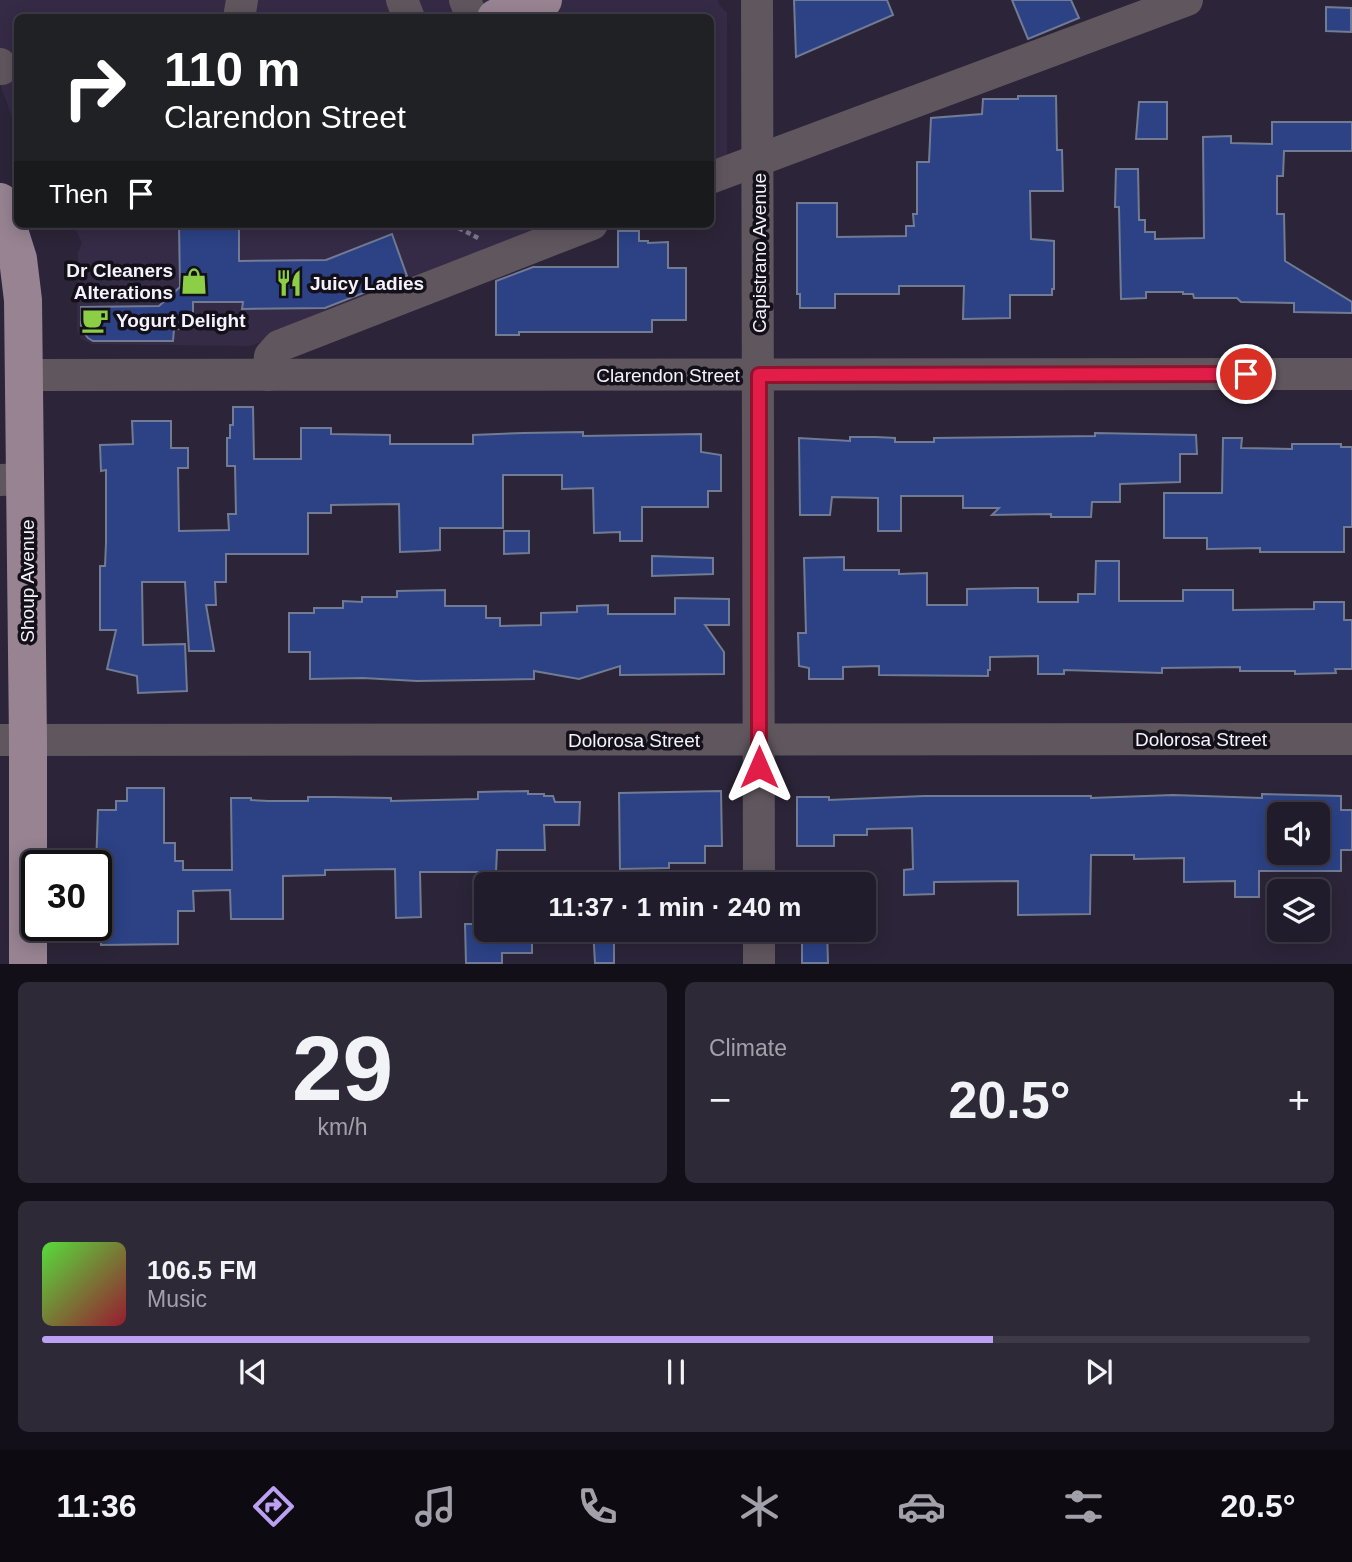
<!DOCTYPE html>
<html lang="en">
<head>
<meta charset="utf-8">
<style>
  :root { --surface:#211c2b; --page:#2d2937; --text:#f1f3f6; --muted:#a2a1a9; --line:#3e3a47; --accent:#bca0f2 }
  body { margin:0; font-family:Helvetica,sans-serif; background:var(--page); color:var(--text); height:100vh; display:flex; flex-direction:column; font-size:26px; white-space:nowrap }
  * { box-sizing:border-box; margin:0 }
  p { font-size:23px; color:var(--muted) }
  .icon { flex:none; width:38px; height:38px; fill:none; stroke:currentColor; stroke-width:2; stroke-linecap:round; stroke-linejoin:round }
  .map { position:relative; height:964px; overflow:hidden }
  .details { display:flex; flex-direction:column; gap:18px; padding:18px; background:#120f18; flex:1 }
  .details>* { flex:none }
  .top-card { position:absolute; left:14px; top:14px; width:700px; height:214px; border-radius:10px; box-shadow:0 4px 18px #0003,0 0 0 2px var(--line); background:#202124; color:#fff; overflow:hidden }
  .controls { position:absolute; left:1267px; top:802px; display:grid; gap:14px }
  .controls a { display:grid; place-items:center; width:63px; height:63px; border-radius:10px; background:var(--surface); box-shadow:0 4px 18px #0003,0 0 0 2px var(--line); font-size:35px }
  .speed { position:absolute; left:21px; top:850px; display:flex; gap:14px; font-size:35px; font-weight:700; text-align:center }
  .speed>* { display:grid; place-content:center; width:91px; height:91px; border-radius:50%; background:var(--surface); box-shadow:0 4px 18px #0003,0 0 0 2px var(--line); line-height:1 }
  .speed .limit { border:4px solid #111; border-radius:10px; background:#fff; color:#111 }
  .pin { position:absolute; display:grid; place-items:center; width:60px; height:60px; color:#fff; margin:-30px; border:4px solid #fff; border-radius:50%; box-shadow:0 2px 7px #0007 }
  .me { position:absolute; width:77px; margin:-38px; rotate:0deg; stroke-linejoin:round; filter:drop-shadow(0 0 5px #0008) }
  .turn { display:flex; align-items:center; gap:24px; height:147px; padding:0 35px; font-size:32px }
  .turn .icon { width:91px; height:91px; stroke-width:2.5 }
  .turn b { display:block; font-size:49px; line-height:60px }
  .then { display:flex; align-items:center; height:66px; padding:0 35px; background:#0003; gap:14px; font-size:26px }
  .big { font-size:52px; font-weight:700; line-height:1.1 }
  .details .tile { flex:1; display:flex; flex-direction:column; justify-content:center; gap:10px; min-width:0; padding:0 24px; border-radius:10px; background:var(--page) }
  .details .dial { align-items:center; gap:0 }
  .dial b { font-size:91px; line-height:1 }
  .song { display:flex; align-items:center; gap:21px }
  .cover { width:84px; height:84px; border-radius:10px; background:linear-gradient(135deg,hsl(110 70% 55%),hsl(350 70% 35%)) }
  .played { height:7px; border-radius:4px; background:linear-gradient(90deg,var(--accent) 75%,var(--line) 75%) }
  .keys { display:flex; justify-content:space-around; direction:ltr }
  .heat { display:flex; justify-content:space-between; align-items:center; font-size:38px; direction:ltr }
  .details .tiles { flex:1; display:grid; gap:18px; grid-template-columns:1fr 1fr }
  .tile:last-child { grid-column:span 2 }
  .trip { position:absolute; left:474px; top:872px; width:402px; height:70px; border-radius:10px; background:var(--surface); box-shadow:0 4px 18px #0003,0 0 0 2px var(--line); font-weight:700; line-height:70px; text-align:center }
  .tab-bar { display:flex; height:112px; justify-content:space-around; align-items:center; background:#0d0b11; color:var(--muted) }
  .tab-bar .icon { width:49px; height:49px }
  .tab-bar .on { color:var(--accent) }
  .tab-bar b { font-size:32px; color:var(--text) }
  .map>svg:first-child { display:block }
  .built { fill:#352b46 }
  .building { fill:#2c4285; stroke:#717b93; stroke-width:2; fill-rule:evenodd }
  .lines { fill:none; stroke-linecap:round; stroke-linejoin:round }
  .path { stroke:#7f7a8a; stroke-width:4.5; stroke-dasharray:5 3.5; stroke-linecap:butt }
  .minor { stroke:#60565e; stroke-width:32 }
  .major { stroke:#978392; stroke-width:38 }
  .route-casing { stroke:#92132f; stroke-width:18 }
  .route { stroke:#e11d48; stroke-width:12 }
  .labels { text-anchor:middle; stroke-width:7; stroke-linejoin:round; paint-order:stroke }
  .street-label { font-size:19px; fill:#f5f2fd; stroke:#131019 }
  .poi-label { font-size:19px; font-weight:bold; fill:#f5f2fd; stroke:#131019; text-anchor:start }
</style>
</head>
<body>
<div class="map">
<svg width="1352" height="964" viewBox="0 0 1352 964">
  <rect width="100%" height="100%" fill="#2c2539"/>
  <g class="built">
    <polygon points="0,0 718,0 719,5 727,13 727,166 711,172 710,18 18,18 17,124 14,123 0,84"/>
    <polygon points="73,224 573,224 250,346 92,344 81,339 77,330 78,253 82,243"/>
  </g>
  <g class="building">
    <polygon points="794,0 887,0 893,15 796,57"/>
    <polygon points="1012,0 1071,0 1079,18 1028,39"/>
    <polygon points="1326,7 1351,8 1351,32 1326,31"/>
    <polygon points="1018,96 1056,96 1057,150 1062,150 1063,191 1030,191 1031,239 1054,241 1054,289 1052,289 1052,295 1010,295 1010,318 963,319 964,286 899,286 899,294 835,294 835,308 800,308 800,294 797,294 797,203 837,203 837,237 906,236 906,226 914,226 913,214 917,214 917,162 929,162 931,118 982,114 983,99 1018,99"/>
    <polygon points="1139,102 1167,102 1167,139 1136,139"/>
    <polygon points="1272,122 1352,122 1352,151 1284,151 1283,176 1277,176 1277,214 1284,214 1285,261 1352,302 1352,313 1294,312 1294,303 1241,302 1237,298 1194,298 1193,294 1183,294 1183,292 1146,292 1146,298 1121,299 1119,207 1115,207 1116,169 1138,169 1139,220 1145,220 1145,232 1155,232 1155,239 1204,238 1203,137 1231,136 1231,143 1272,144"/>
    <polygon points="179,224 239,224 239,261 326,260 392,234 407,276 325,308 242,309 243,302 193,302 193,328 174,329 173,341 93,341 88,338 81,329 81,307 159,306 180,287"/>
    <polygon points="618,231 639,231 639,241 648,241 648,243 668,242 668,268 686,268 686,320 652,320 652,332 519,332 519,335 496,335 496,281 533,267 618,267"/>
    <polygon points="233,407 253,407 254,459 301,459 301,428 331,428 331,434 390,435 390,444 473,444 473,435 523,433 583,432 583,436 701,434 701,452 721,455 721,491 708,491 708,507 642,507 642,541 620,541 620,532 594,533 593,488 562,489 562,475 503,475 503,528 440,528 440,550 426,551 400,552 399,504 331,505 331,513 308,513 308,554 226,554 226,582 215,582 216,605 206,605 214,651 189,651 185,582 142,582 143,645 185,644 187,691 138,693 137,676 107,669 116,630 100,630 100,566 105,566 106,543 106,470 101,471 100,445 133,444 132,421 171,421 171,448 188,448 188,468 178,468 179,531 229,530 228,514 236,514 235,466 227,466 227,438 230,438 230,425 233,425"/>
    <polygon points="1095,433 1196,435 1197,454 1180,454 1180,482 1120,484 1120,502 1092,502 1091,517 1051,517 1051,514 992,515 999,508 963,508 963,496 901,496 901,531 878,531 878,498 832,497 830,515 800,515 799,438 850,441 850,437 876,437 895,438 895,442 934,442 934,438 1095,436"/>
    <polygon points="1223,438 1242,438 1241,448 1292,449 1292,444 1341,444 1341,447 1352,447 1352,527 1344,527 1344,552 1260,552 1260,548 1207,549 1207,538 1164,538 1164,493 1222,493"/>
    <polygon points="504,531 529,531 529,553 504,554"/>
    <polygon points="652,556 713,558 713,574 652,576"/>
    <polygon points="844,557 844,570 899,570 899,574 927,573 927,605 967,605 967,589 1016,588 1038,588 1038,602 1078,602 1078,594 1095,594 1096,561 1119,561 1119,601 1183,601 1183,590 1233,590 1233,610 1314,609 1314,602 1344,602 1344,620 1352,620 1352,669 1335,669 1336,673 1295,674 1295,671 1240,671 1240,667 1162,668 1162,673 1064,670 1064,674 1038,674 1038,656 990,657 990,670 988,670 988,676 879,675 879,666 843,667 843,679 809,679 809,668 799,666 798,633 806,633 804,558"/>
    <polygon points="445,590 445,606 486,606 486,618 500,618 500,626 541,625 541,613 577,612 577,606 608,605 608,614 675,614 675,598 729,599 729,625 705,625 724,652 724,674 620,675 620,666 579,679 534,671 534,679 417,681 363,678 310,679 310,652 289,652 289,613 314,613 314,608 343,608 343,601 362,602 362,597 397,597 397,591"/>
    <polygon points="127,788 164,788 164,843 175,843 175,861 183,861 183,870 232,870 231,798 251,798 251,800 268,801 308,801 308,797 334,797 391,798 391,801 478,799 478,792 528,791 528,794 544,794 544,796 553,796 555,802 580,802 579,825 544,825 545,850 497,850 496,872 420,872 421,917 396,918 395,869 325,870 325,875 283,876 283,919 231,919 230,890 193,891 194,911 178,911 178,944 101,945 100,870 96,870 96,866 98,810 116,810 116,801 127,801"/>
    <polygon points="721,791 722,846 705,846 705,863 669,863 669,868 620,869 619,793"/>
    <path d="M 1262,794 L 1341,796 L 1341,810 L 1352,810 L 1352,850 L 1341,850 L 1341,871 L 1259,871 L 1259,897 L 1235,897 L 1235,881 L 1184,882 L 1184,858 L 1134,859 L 1134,855 L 1091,855 L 1090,914 L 1018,915 L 1018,881 L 934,882 L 934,894 L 904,895 L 904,870 L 913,869 L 912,828 L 867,829 L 867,835 L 834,835 L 834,846 L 797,846 L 797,797 L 829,797 L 829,800 L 924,796 L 1091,796 L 1091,798 L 1173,795 L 1262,798 ZM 1279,814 L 1318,814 L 1318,852 L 1279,852 Z"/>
    <polygon points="465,924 486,924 486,929 532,929 532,953 502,953 502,963 466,963"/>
    <polygon points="593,929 614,929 614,963 595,963"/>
    <polygon points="802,929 827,929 828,963 802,963"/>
  </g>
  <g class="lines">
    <polyline class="path" points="451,224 480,239"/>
    <g class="minor">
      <polyline points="402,0 409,18"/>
      <polyline points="465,0 472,18"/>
      <polyline points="757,0 759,884"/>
      <polyline points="239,18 242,0"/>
      <polyline points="0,64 2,69"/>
      <polyline points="710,178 1187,0"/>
      <polyline points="25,375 1352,374"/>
      <polyline points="268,375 270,356 279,346 592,224"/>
      <polyline points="0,480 26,479"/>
      <polyline points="0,740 1352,739"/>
      <polyline points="759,929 759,964"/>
    </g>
    <g class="major">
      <polyline points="496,18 543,0"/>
      <polyline points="0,202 18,259 23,300 28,740 28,964"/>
    </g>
  </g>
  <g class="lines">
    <defs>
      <polyline id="route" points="759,767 759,375 1246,374"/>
    </defs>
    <use href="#route" class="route-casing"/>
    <use href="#route" class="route"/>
  </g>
  <defs>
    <symbol id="shop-bare" viewBox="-9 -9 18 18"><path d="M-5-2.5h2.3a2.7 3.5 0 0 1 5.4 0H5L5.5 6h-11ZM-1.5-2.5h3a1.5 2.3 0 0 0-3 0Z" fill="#8cce46" stroke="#131019" stroke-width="2.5" paint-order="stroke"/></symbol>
    <symbol id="restaurant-bare" viewBox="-9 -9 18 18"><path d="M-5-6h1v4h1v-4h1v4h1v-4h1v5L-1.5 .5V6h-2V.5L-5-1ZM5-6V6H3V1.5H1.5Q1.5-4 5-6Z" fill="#8cce46" stroke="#131019" stroke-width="2.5" paint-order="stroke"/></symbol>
    <symbol id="cafe-bare" viewBox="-9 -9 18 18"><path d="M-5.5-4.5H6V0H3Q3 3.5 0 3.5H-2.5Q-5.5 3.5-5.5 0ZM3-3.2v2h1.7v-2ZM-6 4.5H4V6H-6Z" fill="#8cce46" stroke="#131019" stroke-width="2.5" paint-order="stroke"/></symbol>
  </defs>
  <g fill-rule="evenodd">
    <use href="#shop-bare" x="175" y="262" width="38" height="38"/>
    <use href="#restaurant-bare" x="270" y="264" width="38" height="38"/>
    <use href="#cafe-bare" x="76" y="301" width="38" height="38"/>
  </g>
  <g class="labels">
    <g class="street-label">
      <text transform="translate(759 253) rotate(-90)" y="7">Capistrano Avenue</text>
      <text x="668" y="382">Clarendon Street</text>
      <text transform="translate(27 581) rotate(-90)" y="7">Shoup Avenue</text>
      <text x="1201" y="746">Dolorosa Street</text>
      <text x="634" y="747">Dolorosa Street</text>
    </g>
    <g class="poi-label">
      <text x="173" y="277" text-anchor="end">Dr Cleaners<tspan x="173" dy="22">Alterations</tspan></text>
      <text x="310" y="290">Juicy Ladies</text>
      <text x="116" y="327">Yogurt Delight</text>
    </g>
  </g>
</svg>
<div class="controls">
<a><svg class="icon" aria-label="sound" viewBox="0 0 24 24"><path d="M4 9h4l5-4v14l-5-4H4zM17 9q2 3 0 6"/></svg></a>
<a><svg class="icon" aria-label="layers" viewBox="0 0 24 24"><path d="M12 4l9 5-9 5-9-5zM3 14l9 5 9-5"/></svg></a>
</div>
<div class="speed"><div class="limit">30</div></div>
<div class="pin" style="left:1246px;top:374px;background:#d93025"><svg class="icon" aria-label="arrive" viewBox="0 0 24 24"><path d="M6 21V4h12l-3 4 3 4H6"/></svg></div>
<svg class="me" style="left:759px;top:767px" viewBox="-20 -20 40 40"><path d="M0-17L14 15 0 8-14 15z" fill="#e11d48" stroke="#fff" stroke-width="4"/></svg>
<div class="trip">11:37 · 1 min · 240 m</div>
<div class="top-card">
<div class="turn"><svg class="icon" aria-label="right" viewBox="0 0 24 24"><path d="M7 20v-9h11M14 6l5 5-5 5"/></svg><div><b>110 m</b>Clarendon Street</div></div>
<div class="then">Then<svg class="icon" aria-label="arrive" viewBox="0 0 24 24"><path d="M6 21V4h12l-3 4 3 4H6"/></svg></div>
</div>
</div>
<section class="details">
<div class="tiles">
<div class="tile dial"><b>29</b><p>km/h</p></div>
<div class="tile"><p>Climate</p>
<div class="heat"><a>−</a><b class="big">20.5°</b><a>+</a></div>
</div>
<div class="tile">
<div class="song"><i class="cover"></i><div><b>106.5 FM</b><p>Music</p></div></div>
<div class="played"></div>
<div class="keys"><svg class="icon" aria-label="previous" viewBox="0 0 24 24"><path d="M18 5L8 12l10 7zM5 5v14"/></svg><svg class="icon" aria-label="pause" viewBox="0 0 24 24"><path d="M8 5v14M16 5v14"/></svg><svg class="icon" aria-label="next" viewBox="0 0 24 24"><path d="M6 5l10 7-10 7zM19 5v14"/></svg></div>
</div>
</div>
</section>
<nav class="tab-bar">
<b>11:36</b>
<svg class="icon on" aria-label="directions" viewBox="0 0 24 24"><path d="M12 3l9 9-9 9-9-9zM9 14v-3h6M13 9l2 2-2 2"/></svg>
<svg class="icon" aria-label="music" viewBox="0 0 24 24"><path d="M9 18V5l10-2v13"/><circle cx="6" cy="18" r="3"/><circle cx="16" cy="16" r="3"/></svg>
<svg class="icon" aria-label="phone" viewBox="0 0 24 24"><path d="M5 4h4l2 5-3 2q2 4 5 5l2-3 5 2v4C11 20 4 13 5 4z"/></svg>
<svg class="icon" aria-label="climate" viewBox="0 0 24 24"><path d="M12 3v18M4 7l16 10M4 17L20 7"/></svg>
<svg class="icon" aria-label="car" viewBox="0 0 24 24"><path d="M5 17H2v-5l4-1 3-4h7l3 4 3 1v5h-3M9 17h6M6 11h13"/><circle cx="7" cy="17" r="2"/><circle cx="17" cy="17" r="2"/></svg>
<svg class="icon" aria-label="filters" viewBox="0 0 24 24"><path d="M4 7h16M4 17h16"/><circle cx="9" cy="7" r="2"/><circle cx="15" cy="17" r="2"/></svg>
<b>20.5°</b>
</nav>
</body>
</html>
